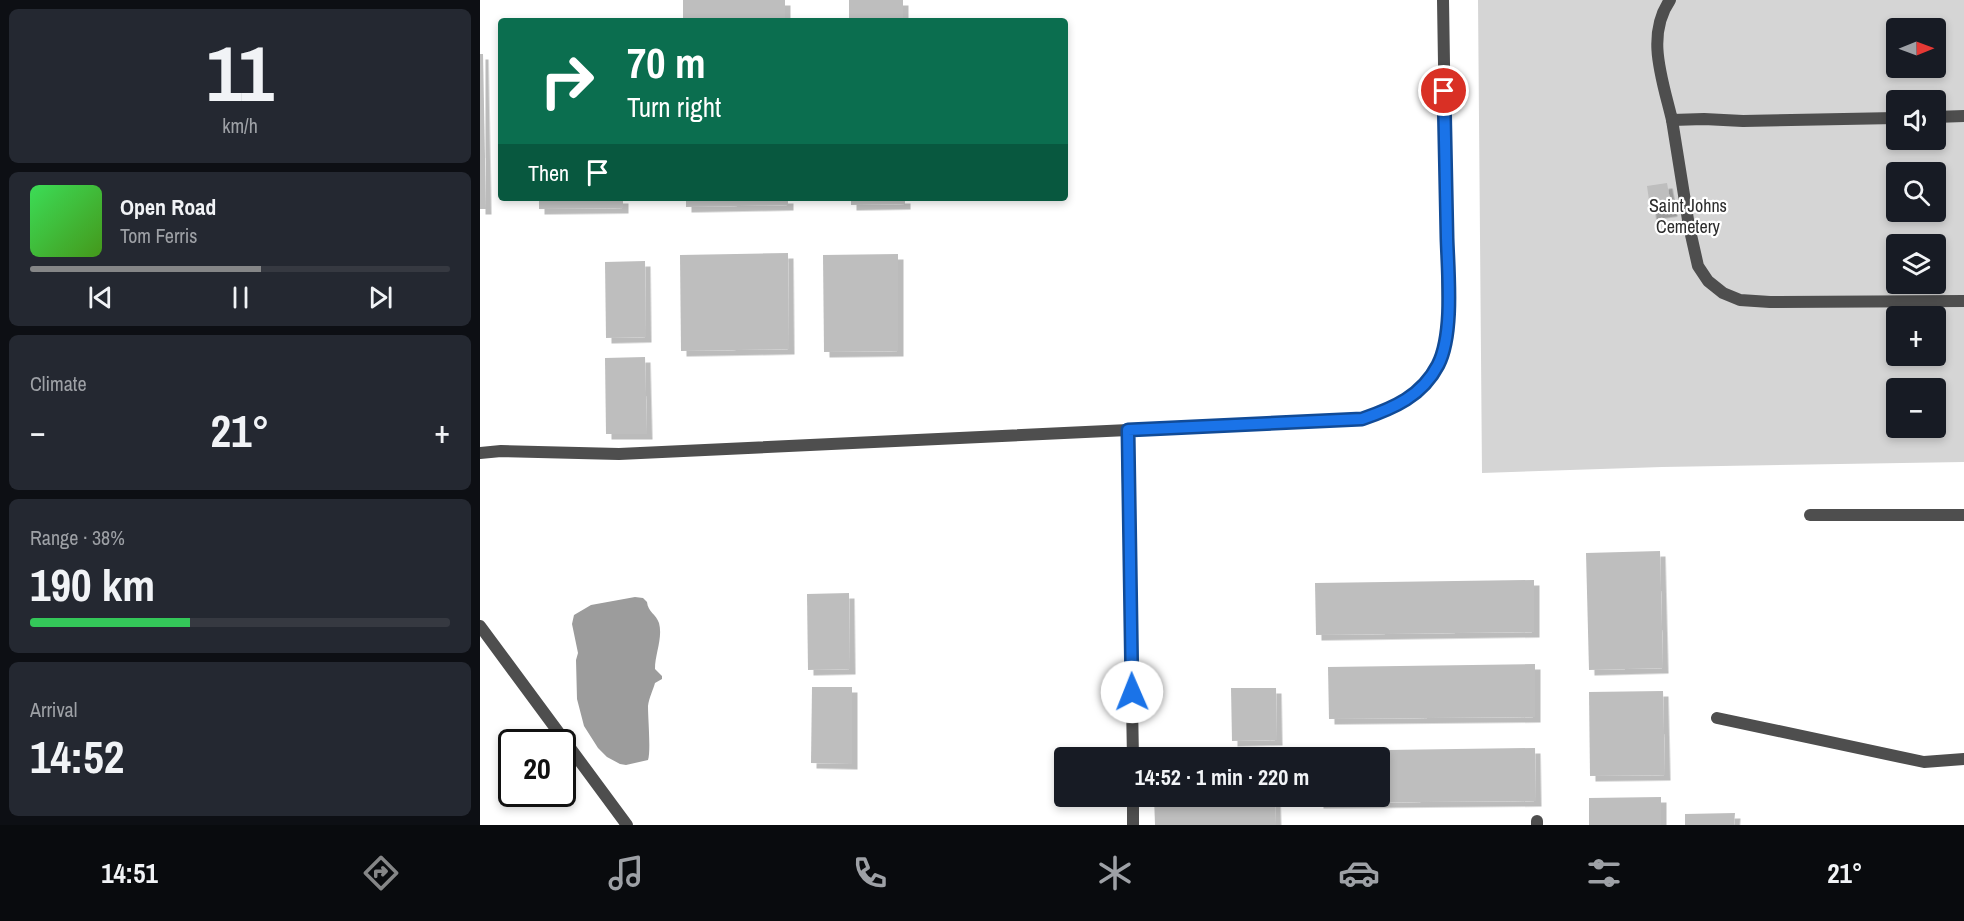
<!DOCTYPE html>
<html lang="en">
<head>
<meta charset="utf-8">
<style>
  :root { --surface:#171b24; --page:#242831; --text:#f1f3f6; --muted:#9ea1a6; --line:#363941; --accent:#858687 }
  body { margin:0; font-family:"Archivo Narrow",sans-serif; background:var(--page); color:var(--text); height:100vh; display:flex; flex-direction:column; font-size:22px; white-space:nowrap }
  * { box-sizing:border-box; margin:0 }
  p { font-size:20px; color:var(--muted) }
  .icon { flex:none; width:33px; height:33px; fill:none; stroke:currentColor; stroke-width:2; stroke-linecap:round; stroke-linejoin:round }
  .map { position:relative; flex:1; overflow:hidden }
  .drawer { display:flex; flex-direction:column; gap:9px; padding:9px; background:#0d0f14; width:480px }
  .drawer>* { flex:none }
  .guide { position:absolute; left:18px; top:18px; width:570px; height:183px; border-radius:6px; box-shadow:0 3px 9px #0003; background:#0b6e4f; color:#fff; overflow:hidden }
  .needle { width:39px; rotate:89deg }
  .fabs { position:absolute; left:1406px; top:18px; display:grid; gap:12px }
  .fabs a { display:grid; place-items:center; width:60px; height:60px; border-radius:6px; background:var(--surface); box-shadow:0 3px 9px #0003; font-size:30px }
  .speed { position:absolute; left:18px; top:729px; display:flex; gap:12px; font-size:30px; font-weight:700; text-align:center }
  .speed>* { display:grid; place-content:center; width:78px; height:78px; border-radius:50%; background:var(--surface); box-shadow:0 3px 9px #0003; line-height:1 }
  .speed .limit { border:3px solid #111; border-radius:9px; background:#fff; color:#111 }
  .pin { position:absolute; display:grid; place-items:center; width:51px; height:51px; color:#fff; margin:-26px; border:3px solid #fff; border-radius:50%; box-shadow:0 2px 6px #0007 }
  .me { position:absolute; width:66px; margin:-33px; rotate:359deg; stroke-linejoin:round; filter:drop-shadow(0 0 4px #0008) }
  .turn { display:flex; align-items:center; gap:21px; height:126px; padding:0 30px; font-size:27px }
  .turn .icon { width:78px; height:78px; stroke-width:2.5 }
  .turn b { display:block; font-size:42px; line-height:51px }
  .then { display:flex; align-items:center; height:57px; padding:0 30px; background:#0003; gap:12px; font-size:22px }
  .big { font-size:45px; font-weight:700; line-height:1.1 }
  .drawer .tile { flex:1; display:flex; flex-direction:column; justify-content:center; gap:9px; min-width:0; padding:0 21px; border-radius:9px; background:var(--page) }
  .drawer .dial { align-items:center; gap:0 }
  .dial b { font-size:78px; line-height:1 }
  .song { display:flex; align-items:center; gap:18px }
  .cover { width:72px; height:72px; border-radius:9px; background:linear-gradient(135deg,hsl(130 70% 55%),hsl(100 70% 35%)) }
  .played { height:6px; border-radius:3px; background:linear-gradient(90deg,var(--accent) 55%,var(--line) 55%) }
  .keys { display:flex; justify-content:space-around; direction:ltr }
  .heat { display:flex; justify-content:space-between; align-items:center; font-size:33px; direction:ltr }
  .charge { height:9px; border-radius:4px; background:linear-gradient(90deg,#34c759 38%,var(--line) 0) }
  .trip { position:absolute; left:574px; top:747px; width:336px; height:60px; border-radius:6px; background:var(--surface); box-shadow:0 3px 9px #0003; font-weight:700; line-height:60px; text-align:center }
  .tabs { display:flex; height:96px; justify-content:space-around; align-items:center; background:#090b0e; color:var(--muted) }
  .tabs .icon { width:42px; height:42px }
  .tabs .active { color:var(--accent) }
  .tabs b { font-size:27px; color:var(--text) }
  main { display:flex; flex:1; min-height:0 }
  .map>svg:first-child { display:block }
  .green { fill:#d5d5d5; fill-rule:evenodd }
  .water { fill:#9c9c9c }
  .building { fill:#bebebe; filter:url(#shadow) }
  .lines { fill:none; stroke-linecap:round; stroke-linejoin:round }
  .lane { stroke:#4e4e4e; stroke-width:12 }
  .route-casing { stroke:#114b97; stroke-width:15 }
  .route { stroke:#1a73e8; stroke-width:10 }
  .labels { text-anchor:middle; stroke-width:4.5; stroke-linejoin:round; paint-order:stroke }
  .park-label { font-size:18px; fill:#2c2c2c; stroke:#fff }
</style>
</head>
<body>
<main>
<section class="drawer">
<div class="tile dial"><b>11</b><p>km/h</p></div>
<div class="tile">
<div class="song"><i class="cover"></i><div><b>Open Road</b><p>Tom Ferris</p></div></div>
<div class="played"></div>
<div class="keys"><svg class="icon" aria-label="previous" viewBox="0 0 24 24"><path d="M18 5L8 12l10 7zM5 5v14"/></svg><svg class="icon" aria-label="pause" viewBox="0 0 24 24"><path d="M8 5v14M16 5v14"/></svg><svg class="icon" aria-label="next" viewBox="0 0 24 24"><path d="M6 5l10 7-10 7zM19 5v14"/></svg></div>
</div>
<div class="tile"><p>Climate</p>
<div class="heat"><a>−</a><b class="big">21°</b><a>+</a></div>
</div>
<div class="tile"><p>Range · 38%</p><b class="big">190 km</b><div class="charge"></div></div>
<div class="tile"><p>Arrival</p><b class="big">14:52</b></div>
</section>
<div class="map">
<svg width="1484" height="825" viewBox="0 0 1484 825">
  <defs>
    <filter id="shadow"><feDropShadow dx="5.5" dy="5.5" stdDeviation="0" flood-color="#0004"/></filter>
  </defs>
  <rect width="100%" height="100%" fill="#fff"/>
  <path class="green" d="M 998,0 L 1484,0 L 1484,462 L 1182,467 L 1002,473 ZM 1416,28 L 1455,28 L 1455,68 L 1416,68 ZM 1416,100 L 1455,100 L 1455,140 L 1416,140 ZM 1416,172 L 1455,172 L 1455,212 L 1416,212 ZM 1416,244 L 1455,244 L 1455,284 L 1416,284 ZM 1416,316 L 1455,316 L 1455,356 L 1416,356 ZM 1416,388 L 1455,388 L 1455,428 L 1416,428 Z"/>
  <path class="water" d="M 155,597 L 163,598 L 167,602 C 168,612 176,614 179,623 C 183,638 175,654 175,669 L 182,676 L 182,679 L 175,683 C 173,690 169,698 168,706 C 168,719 171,751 168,760 L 146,765 L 140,764 L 127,757 L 118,748 L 104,726 L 97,699 L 96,660 L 98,653 L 92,624 L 94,615 L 111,605 Z"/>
  <g class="building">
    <rect x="203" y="0" width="102" height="21"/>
    <rect x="369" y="0" width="54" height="21"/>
    <polygon points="0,54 3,54 6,209 0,209"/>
    <polygon points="1187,183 1192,211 1171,214 1167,186"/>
    <polygon points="59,198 143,198 143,208 59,209"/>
    <polygon points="206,198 308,198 308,205 206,207"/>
    <polygon points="371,198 425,198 425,204 371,205"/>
    <polygon points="308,253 309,349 201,351 200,255"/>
    <polygon points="418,254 418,351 344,352 343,255"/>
    <polygon points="165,261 166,337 126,338 125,262"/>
    <polygon points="165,357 167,434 126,434 125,358"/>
    <polygon points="1180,551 1183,668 1109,670 1106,553"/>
    <polygon points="1054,580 1054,632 836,635 835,583"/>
    <polygon points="369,593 370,669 328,670 327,594"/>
    <polygon points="1055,664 1055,717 849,719 848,667"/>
    <polygon points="332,687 372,687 372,764 331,763"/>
    <polygon points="751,688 796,688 797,740 752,741"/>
    <polygon points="1183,691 1185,775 1110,776 1109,692"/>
    <polygon points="1055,748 1056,801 838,803 838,796 900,796 900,758 837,758 837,751"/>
    <polygon points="674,796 795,796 796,825 675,825"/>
    <polygon points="1181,797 1181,825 1109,825 1109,798"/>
    <polygon points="1255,813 1254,825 1205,825 1205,814"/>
  </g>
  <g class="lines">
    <g class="lane">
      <path d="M 1190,0 C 1165,36 1183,81 1192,120 L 1224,119 L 1263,121 L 1416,118"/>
      <polyline points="1455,117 1484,116"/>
      <polyline points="1192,120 1209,226 1218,266 1228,281 1243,293 1260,300 1290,302 1484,301"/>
      <polyline points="647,430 653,758"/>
      <path d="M 0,453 L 21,451 L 139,454 L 882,419 C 913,408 942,396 958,365 C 965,352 966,333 968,319 L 963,0"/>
      <polyline points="1330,515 1484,515"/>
      <polyline points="0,626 147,825"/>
      <polyline points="1237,718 1444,762 1484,759"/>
      <polyline points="653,796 653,825"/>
      <polyline points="1057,821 1057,825"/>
    </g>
  </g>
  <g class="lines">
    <defs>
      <path id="route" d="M 652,692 L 648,430 L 882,419 C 914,408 942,396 958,365 C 974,334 968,272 967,238 C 966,189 965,140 964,91"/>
    </defs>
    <use href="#route" class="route-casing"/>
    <use href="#route" class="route"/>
  </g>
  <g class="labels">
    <g class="park-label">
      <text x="1208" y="212">Saint Johns<tspan x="1208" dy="21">Cemetery</tspan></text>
    </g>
  </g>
</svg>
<div class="fabs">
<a><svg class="needle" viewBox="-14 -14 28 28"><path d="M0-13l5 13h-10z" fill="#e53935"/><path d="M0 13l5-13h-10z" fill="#9ea1a6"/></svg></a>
<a><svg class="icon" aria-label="sound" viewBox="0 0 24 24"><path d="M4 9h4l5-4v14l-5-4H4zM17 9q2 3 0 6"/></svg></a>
<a><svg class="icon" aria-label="search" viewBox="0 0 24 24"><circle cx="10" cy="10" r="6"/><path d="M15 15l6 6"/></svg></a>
<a><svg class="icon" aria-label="layers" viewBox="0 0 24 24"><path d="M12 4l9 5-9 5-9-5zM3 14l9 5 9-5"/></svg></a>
<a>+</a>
<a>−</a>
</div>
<div class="speed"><div class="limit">20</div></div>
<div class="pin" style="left:964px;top:91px;background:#d93025"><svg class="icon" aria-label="arrive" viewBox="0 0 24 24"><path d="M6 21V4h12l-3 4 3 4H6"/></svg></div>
<svg class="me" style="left:652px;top:692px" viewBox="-20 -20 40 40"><circle r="19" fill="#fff"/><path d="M0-13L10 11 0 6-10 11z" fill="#1a73e8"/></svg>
<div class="trip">14:52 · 1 min · 220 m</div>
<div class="guide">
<div class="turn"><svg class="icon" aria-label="right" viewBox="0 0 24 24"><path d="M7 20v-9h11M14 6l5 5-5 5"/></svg><div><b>70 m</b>Turn right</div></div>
<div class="then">Then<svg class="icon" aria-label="arrive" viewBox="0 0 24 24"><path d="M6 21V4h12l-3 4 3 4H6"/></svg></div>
</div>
</div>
</main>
<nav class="tabs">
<b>14:51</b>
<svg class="icon active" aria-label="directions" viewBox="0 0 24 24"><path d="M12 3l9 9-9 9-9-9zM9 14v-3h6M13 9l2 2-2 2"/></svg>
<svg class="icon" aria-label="music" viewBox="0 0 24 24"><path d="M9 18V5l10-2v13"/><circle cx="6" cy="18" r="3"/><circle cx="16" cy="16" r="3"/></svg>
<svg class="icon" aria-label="phone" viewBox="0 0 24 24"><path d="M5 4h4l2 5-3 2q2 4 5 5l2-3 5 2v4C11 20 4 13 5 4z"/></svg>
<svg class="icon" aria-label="climate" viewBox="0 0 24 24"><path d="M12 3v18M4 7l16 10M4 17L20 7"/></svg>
<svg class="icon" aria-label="car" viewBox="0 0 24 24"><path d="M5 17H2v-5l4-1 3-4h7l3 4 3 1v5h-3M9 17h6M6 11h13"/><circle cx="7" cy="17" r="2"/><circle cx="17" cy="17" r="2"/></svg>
<svg class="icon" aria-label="filters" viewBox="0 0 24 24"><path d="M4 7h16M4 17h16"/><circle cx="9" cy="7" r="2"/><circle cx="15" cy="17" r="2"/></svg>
<b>21°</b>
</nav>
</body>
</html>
